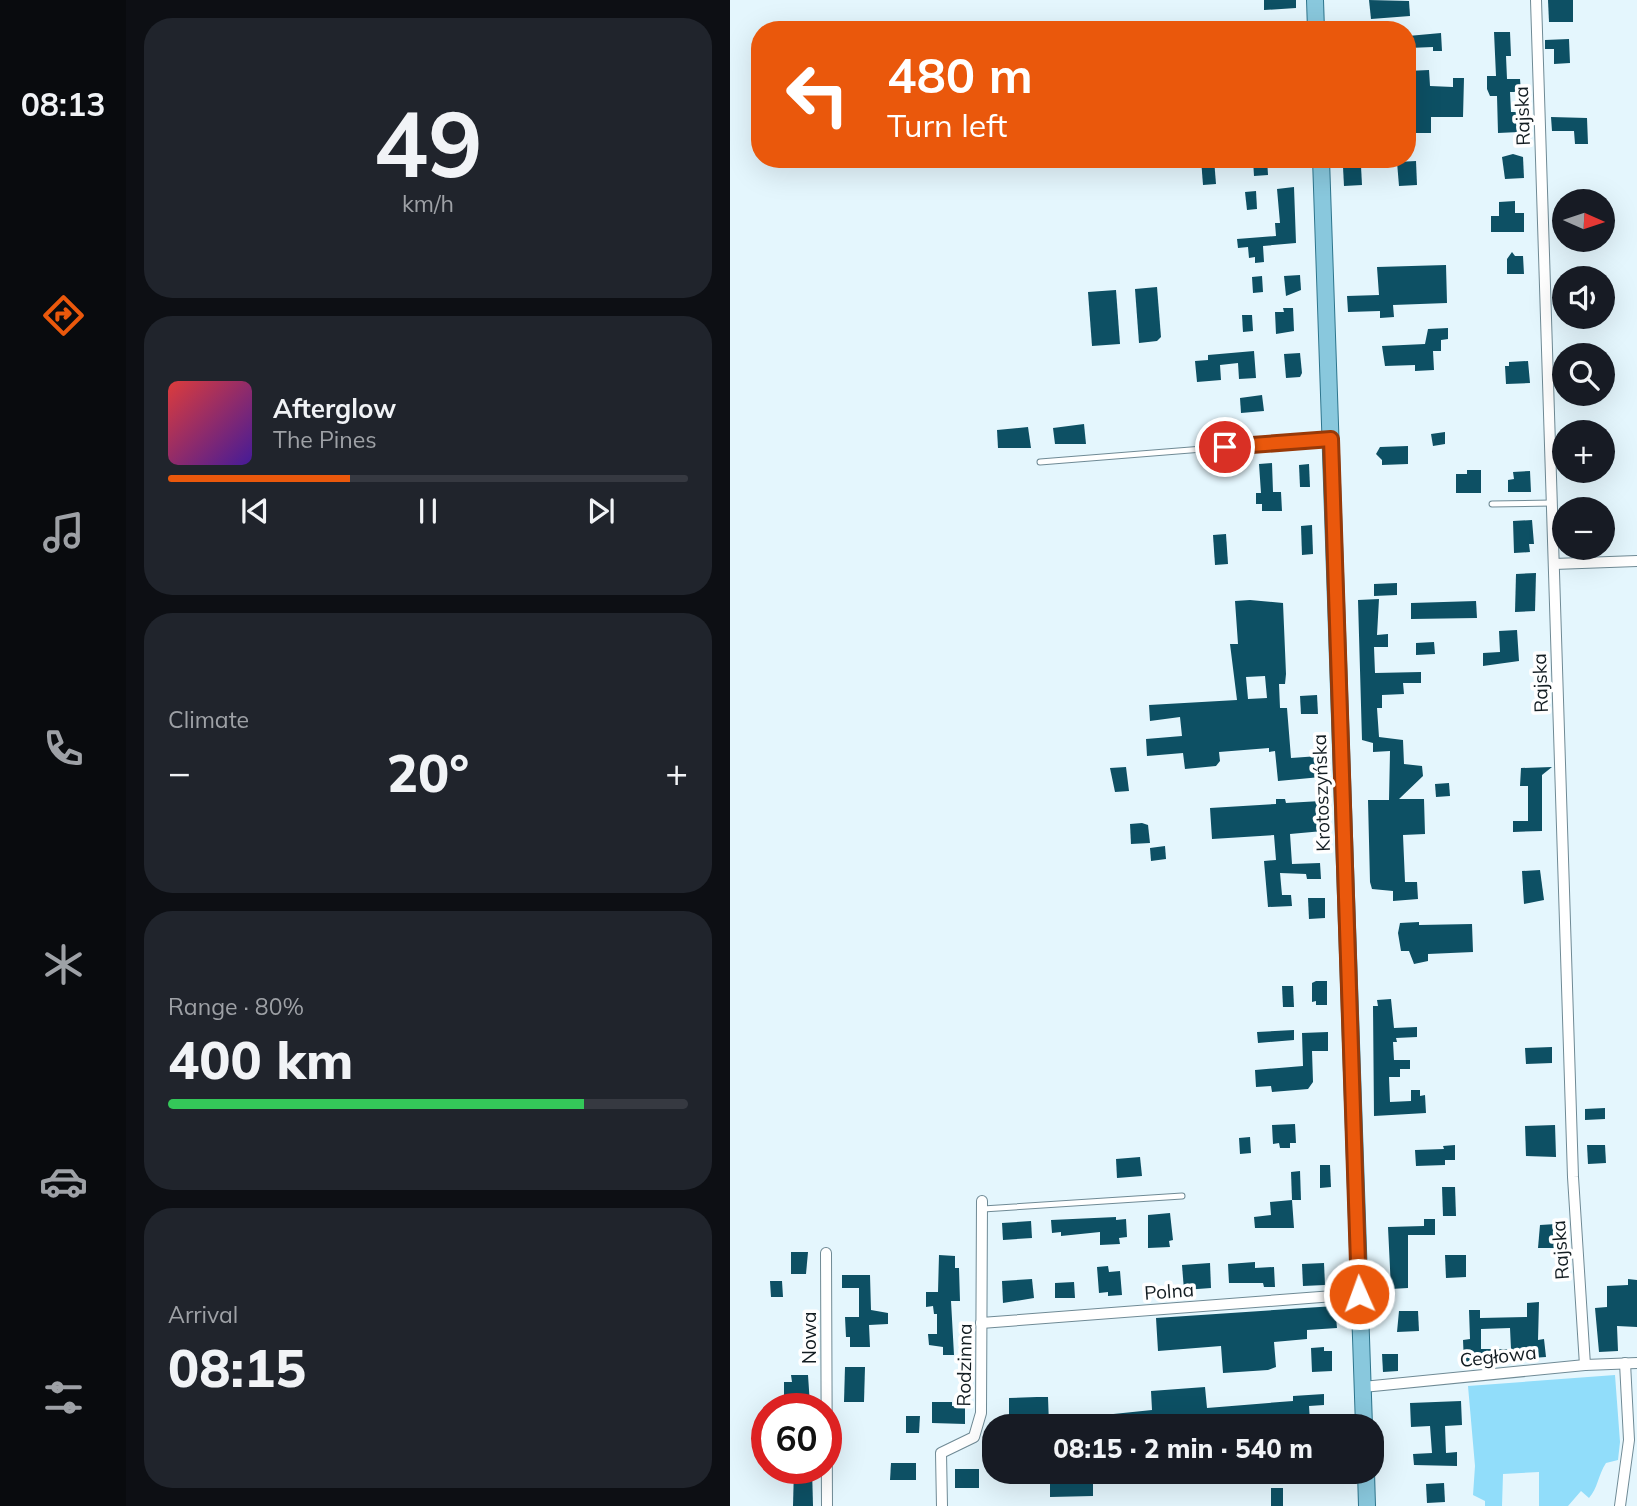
<!DOCTYPE html>
<html lang="en">
<head>
<meta charset="utf-8">
<style>
  :root { --surface:#171b24; --page:#20242c; --text:#f1f3f6; --muted:#9ea1a6; --line:#363941; --accent:#ea580c }
  body { margin:0; font-family:Mulish,sans-serif; background:var(--page); color:var(--text); height:100vh; display:flex; flex-direction:column; font-size:26px; white-space:nowrap }
  * { box-sizing:border-box; margin:0 }
  p { font-size:23px; color:var(--muted) }
  .icon { flex:none; width:38px; height:38px; fill:none; stroke:currentColor; stroke-width:2; stroke-linecap:round; stroke-linejoin:round }
  .map { position:relative; flex:1; overflow:hidden }
  .panel { display:flex; flex-direction:column; gap:18px; padding:18px; background:#0d0f14; width:604px }
  .panel>* { flex:none }
  .guide { position:absolute; left:21px; top:21px; width:665px; height:147px; border-radius:28px; box-shadow:0 7px 28px #0002; background:#ea580c; color:#fff; overflow:hidden }
  .needle { width:46px; rotate:93deg }
  .tools { position:absolute; left:822px; top:189px; display:grid; gap:14px }
  .tools a { display:grid; place-items:center; width:63px; height:63px; border-radius:50%; background:var(--surface); box-shadow:0 7px 28px #0002; font-size:35px }
  .speed { position:absolute; left:21px; top:1393px; display:flex; gap:14px; font-size:35px; font-weight:700; text-align:center }
  .speed>* { display:grid; place-content:center; width:91px; height:91px; border-radius:50%; background:var(--surface); box-shadow:0 7px 28px #0002; line-height:1 }
  .speed .limit { border:10px solid #d22; background:#fff; color:#111 }
  .pin { position:absolute; display:grid; place-items:center; width:60px; height:60px; color:#fff; margin:-30px; border:4px solid #fff; border-radius:50%; box-shadow:0 2px 7px #0007 }
  .me { position:absolute; width:77px; margin:-38px; rotate:358deg; stroke-linejoin:round; filter:drop-shadow(0 0 5px #0008) }
  .turn { display:flex; align-items:center; gap:24px; height:147px; padding:0 21px; font-size:32px }
  .turn .icon { width:91px; height:91px; stroke-width:2.5 }
  .turn b { display:block; font-size:49px; line-height:60px }
  .big { font-size:52px; font-weight:800; line-height:1.1 }
  .panel .card { flex:1; display:flex; flex-direction:column; justify-content:center; gap:10px; min-width:0; padding:0 24px; border-radius:28px; background:var(--page) }
  .panel .dial { align-items:center; gap:0 }
  .dial b { font-size:91px; line-height:1 }
  .song { display:flex; align-items:center; gap:21px }
  .cover { width:84px; height:84px; border-radius:10px; background:linear-gradient(135deg,hsl(0 70% 55%),hsl(260 70% 35%)) }
  .played { height:7px; border-radius:4px; background:linear-gradient(90deg,var(--accent) 35%,var(--line) 35%) }
  .keys { display:flex; justify-content:space-around; direction:ltr }
  .heat { display:flex; justify-content:space-between; align-items:center; font-size:38px; direction:ltr }
  .charge { height:10px; border-radius:5px; background:linear-gradient(90deg,#34c759 80%,var(--line) 0) }
  .trip { position:absolute; left:252px; top:1414px; width:402px; height:70px; border-radius:28px; background:var(--surface); box-shadow:0 7px 28px #0002; font-weight:800; line-height:70px; text-align:center }
  main { display:flex; flex:1; min-height:0 }
  .tab-bar { display:flex; flex-direction:column; width:126px; justify-content:space-around; align-items:center; background:#090b0e; color:var(--muted) }
  .tab-bar .icon { width:49px; height:49px }
  .tab-bar .active { color:var(--accent) }
  .tab-bar b { font-size:32px; color:var(--text) }
  .map>svg:first-child { display:block }
  .green { fill:#91ddfa }
  .building { fill:#0d5064; fill-rule:evenodd }
  .lines { fill:none; stroke-linecap:round; stroke-linejoin:round }
  .service-casing { stroke:#6f8a95; stroke-width:7 }
  .minor-casing { stroke:#6f8a95; stroke-width:12 }
  .primary-casing { stroke:#2d758d; stroke-width:18 }
  .path { stroke:#8a989e; stroke-width:2; stroke-dasharray:7 3.5; stroke-linecap:butt }
  .service { stroke:#fff; stroke-width:5 }
  .minor { stroke:#fff; stroke-width:10 }
  .primary { stroke:#89c8dd; stroke-width:16 }
  .route-casing { stroke:#983908; stroke-width:18 }
  .route { stroke:#ea580c; stroke-width:12 }
  .labels { text-anchor:middle; stroke-width:7; stroke-linejoin:round; paint-order:stroke }
  .street-label { font-size:19px; fill:#131d22; stroke:#fff }
</style>
</head>
<body>
<main>
<nav class="tab-bar">
<b>08:13</b>
<svg class="icon active" aria-label="directions" viewBox="0 0 24 24"><path d="M12 3l9 9-9 9-9-9zM9 14v-3h6M13 9l2 2-2 2"/></svg>
<svg class="icon" aria-label="music" viewBox="0 0 24 24"><path d="M9 18V5l10-2v13"/><circle cx="6" cy="18" r="3"/><circle cx="16" cy="16" r="3"/></svg>
<svg class="icon" aria-label="phone" viewBox="0 0 24 24"><path d="M5 4h4l2 5-3 2q2 4 5 5l2-3 5 2v4C11 20 4 13 5 4z"/></svg>
<svg class="icon" aria-label="climate" viewBox="0 0 24 24"><path d="M12 3v18M4 7l16 10M4 17L20 7"/></svg>
<svg class="icon" aria-label="car" viewBox="0 0 24 24"><path d="M5 17H2v-5l4-1 3-4h7l3 4 3 1v5h-3M9 17h6M6 11h13"/><circle cx="7" cy="17" r="2"/><circle cx="17" cy="17" r="2"/></svg>
<svg class="icon" aria-label="filters" viewBox="0 0 24 24"><path d="M4 7h16M4 17h16"/><circle cx="9" cy="7" r="2"/><circle cx="15" cy="17" r="2"/></svg>
</nav>
<section class="panel">
<div class="card dial"><b>49</b><p>km/h</p></div>
<div class="card">
<div class="song"><i class="cover"></i><div><b>Afterglow</b><p>The Pines</p></div></div>
<div class="played"></div>
<div class="keys"><svg class="icon" aria-label="previous" viewBox="0 0 24 24"><path d="M18 5L8 12l10 7zM5 5v14"/></svg><svg class="icon" aria-label="pause" viewBox="0 0 24 24"><path d="M8 5v14M16 5v14"/></svg><svg class="icon" aria-label="next" viewBox="0 0 24 24"><path d="M6 5l10 7-10 7zM19 5v14"/></svg></div>
</div>
<div class="card"><p>Climate</p>
<div class="heat"><a>−</a><b class="big">20°</b><a>+</a></div>
</div>
<div class="card"><p>Range · 80%</p><b class="big">400 km</b><div class="charge"></div></div>
<div class="card"><p>Arrival</p><b class="big">08:15</b></div>
</section>
<div class="map">
<svg width="908" height="1506" viewBox="0 0 908 1506">
  <rect width="100%" height="100%" fill="#e4f6fd"/>
  <path class="green" d="M 885,1375 L 890,1442 L 888,1460 L 876,1463 C 868,1475 868,1488 859,1498 L 851,1491 L 838,1506 L 809,1506 L 809,1472 L 773,1474 L 772,1506 L 755,1506 L 755,1501 L 743,1495 L 745,1466 L 738,1386 Z"/>
  <g class="building">
    <polygon points="534,0 566,0 566,8 534,10"/>
    <polygon points="639,0 679,1 680,16 641,19"/>
    <polygon points="818,0 843,0 843,22 819,22"/>
    <polygon points="764,32 780,32 781,56 776,56 777,79 790,79 791,92 780,92 781,112 788,112 789,132 768,133 767,96 760,96 757,89 757,76 766,76"/>
    <polygon points="711,33 712,51 703,51 703,47 679,48 678,36"/>
    <polygon points="839,39 840,63 824,64 824,49 815,49 815,40"/>
    <polygon points="699,70 700,86 723,87 723,78 734,78 733,117 701,117 701,133 682,133 682,129 677,129 677,71"/>
    <polygon points="821,117 857,118 858,144 845,144 844,131 822,131"/>
    <polygon points="783,154 793,157 794,178 775,179 772,157"/>
    <polygon points="471,159 484,159 486,184 473,185"/>
    <polygon points="523,159 537,159 538,175 524,176"/>
    <polygon points="686,161 687,185 669,186 667,162"/>
    <polygon points="631,166 632,185 614,186 613,167"/>
    <polygon points="564,187 566,243 533,246 534,262 525,263 525,257 519,258 518,247 508,248 507,239 546,236 545,223 550,223 547,189"/>
    <polygon points="526,191 527,209 517,210 515,192"/>
    <polygon points="785,201 785,213 794,213 794,232 761,232 761,216 769,216 769,202"/>
    <polygon points="782,252 785,256 793,256 794,274 777,274 777,259"/>
    <polygon points="716,265 717,303 663,305 664,317 650,318 650,311 618,312 617,296 649,295 647,267"/>
    <polygon points="570,275 571,290 556,296 554,276"/>
    <polygon points="532,276 533,292 523,293 522,277"/>
    <polygon points="427,287 431,337 427,341 409,343 405,289"/>
    <polygon points="386,290 390,344 362,346 358,292"/>
    <polygon points="553,308 563,308 564,331 546,334 545,312 554,312"/>
    <polygon points="512,315 522,315 523,331 513,332"/>
    <polygon points="718,328 718,339 711,340 711,351 703,351 704,370 685,371 685,365 655,366 652,346 695,344 698,329"/>
    <polygon points="524,351 526,378 509,379 508,363 490,365 491,380 467,382 465,361 478,360 478,355"/>
    <polygon points="570,353 572,373 570,377 556,378 554,354"/>
    <polygon points="798,361 800,383 776,384 775,366 779,366 779,362"/>
    <polygon points="532,395 534,411 511,413 510,398"/>
    <polygon points="354,424 356,444 325,444 323,428"/>
    <polygon points="298,427 301,448 268,448 267,430"/>
    <polygon points="715,432 715,444 703,446 701,434"/>
    <polygon points="678,446 678,464 652,465 652,460 646,454 650,447"/>
    <polygon points="542,463 543,492 551,492 552,511 532,511 532,504 526,504 526,493 531,493 529,464"/>
    <polygon points="579,464 580,487 570,487 569,465"/>
    <polygon points="737,470 751,470 751,493 726,493 726,474 737,474"/>
    <polygon points="800,471 801,492 778,492 778,480 784,479 783,472"/>
    <polygon points="802,520 804,544 799,544 800,552 784,553 783,521"/>
    <polygon points="582,525 583,554 572,555 571,526"/>
    <polygon points="496,534 498,564 485,565 483,535"/>
    <polygon points="806,573 805,611 785,612 786,574"/>
    <polygon points="667,583 667,595 644,596 644,584"/>
    <polygon points="649,599 647,635 658,634 658,647 644,647 645,673 691,672 691,683 673,683 674,694 652,695 652,708 647,708 649,737 673,740 674,764 692,766 693,776 669,799 694,799 695,834 673,835 675,882 687,882 688,899 663,901 663,891 642,889 640,882 638,800 659,800 660,751 643,752 643,743 632,740 628,600"/>
    <path d="M 520,600 L 553,603 L 556,674 L 555,684 L 549,684 L 550,708 L 557,708 L 561,758 L 589,756 L 591,777 L 548,781 L 545,751 L 539,752 L 539,748 L 489,752 L 490,761 L 486,766 L 455,769 L 453,753 L 417,756 L 416,739 L 452,736 L 450,717 L 420,721 L 419,705 L 507,700 L 500,644 L 508,644 L 505,601 ZM 535,676 L 537,698 L 518,699 L 516,677 Z"/>
    <polygon points="746,601 747,618 681,619 681,603"/>
    <polygon points="787,630 789,661 753,666 753,653 770,652 769,631"/>
    <polygon points="704,642 705,654 686,655 686,643"/>
    <polygon points="587,695 588,714 571,714 570,696"/>
    <polygon points="396,767 399,791 385,792 380,768"/>
    <polygon points="822,767 812,775 812,831 783,832 783,821 798,821 798,786 790,786 791,768"/>
    <polygon points="719,783 720,796 706,797 705,784"/>
    <polygon points="546,799 555,799 556,803 591,801 593,831 560,834 562,864 590,863 591,879 577,879 576,874 550,873 552,895 561,895 562,906 538,907 534,861 546,860 544,835 482,839 480,808 546,804"/>
    <polygon points="412,823 418,825 420,843 401,844 400,824"/>
    <polygon points="435,846 436,859 421,861 420,848"/>
    <polygon points="810,870 814,900 794,904 792,871"/>
    <polygon points="578,898 595,898 595,918 579,919"/>
    <polygon points="689,922 689,925 742,924 743,952 698,954 698,961 684,964 679,951 671,951 668,933 670,923"/>
    <polygon points="586,981 597,981 597,1005 586,1005 586,1001 582,1002 582,983"/>
    <polygon points="552,986 563,986 564,1007 553,1007"/>
    <polygon points="661,999 664,1028 687,1027 687,1037 666,1038 667,1042 663,1042 664,1060 680,1060 680,1069 670,1069 670,1077 659,1077 660,1102 681,1101 681,1090 690,1090 690,1096 695,1095 696,1113 644,1116 643,1006 648,1006 647,1000"/>
    <polygon points="564,1030 564,1040 528,1043 527,1032"/>
    <polygon points="598,1032 598,1051 582,1051 583,1082 578,1089 542,1092 541,1086 526,1087 525,1070 573,1066 572,1033"/>
    <polygon points="822,1047 822,1063 796,1064 795,1048"/>
    <polygon points="875,1108 875,1119 855,1120 855,1109"/>
    <polygon points="565,1124 566,1143 560,1143 560,1148 550,1148 549,1143 543,1144 542,1125"/>
    <polygon points="825,1125 826,1157 796,1156 795,1126"/>
    <polygon points="520,1137 521,1153 510,1154 509,1138"/>
    <polygon points="725,1145 725,1160 715,1160 715,1165 686,1166 685,1150 714,1149 713,1146"/>
    <polygon points="857,1145 875,1145 876,1163 858,1164"/>
    <polygon points="410,1157 412,1176 387,1178 386,1159"/>
    <polygon points="590,1165 600,1165 601,1187 590,1188"/>
    <polygon points="570,1171 571,1200 562,1200 561,1172"/>
    <polygon points="712,1187 725,1187 726,1216 713,1216"/>
    <polygon points="562,1200 564,1228 525,1228 524,1217 541,1215 540,1202"/>
    <polygon points="440,1213 443,1240 439,1241 440,1247 418,1248 418,1215"/>
    <polygon points="386,1217 386,1220 396,1219 397,1237 389,1238 390,1244 370,1245 370,1232 331,1236 331,1232 322,1233 321,1220"/>
    <polygon points="694,1219 705,1219 705,1235 678,1235 678,1288 661,1289 658,1227 694,1226"/>
    <polygon points="301,1221 302,1238 273,1240 272,1223"/>
    <polygon points="826,1224 827,1248 808,1248 810,1225"/>
    <polygon points="61,1252 78,1252 76,1274 61,1274"/>
    <polygon points="209,1255 225,1256 225,1268 229,1268 230,1301 221,1301 224,1355 213,1355 213,1347 199,1345 198,1334 207,1334 207,1314 204,1314 203,1306 196,1307 196,1292 208,1292"/>
    <polygon points="715,1255 736,1255 736,1277 716,1278"/>
    <polygon points="525,1262 525,1268 544,1267 545,1287 534,1287 533,1283 499,1283 498,1264"/>
    <polygon points="480,1263 481,1288 454,1290 452,1265"/>
    <polygon points="594,1263 595,1285 573,1286 572,1264"/>
    <polygon points="378,1266 379,1272 390,1271 392,1295 378,1296 378,1292 369,1293 367,1267"/>
    <polygon points="112,1275 140,1275 141,1310 158,1313 158,1324 139,1325 140,1347 120,1347 120,1337 116,1337 115,1317 129,1317 129,1288 112,1288"/>
    <polygon points="302,1279 304,1298 273,1303 272,1281"/>
    <polygon points="898,1279 908,1280 908,1327 887,1326 888,1351 869,1352 865,1308 877,1307 877,1286 898,1285"/>
    <polygon points="40,1281 52,1281 53,1297 41,1297"/>
    <polygon points="344,1282 345,1298 325,1298 325,1283"/>
    <path d="M 809,1302 L 808,1340 L 814,1339 L 816,1357 L 734,1363 L 733,1340 L 740,1339 L 739,1310 L 750,1310 L 750,1318 L 797,1317 L 797,1303 ZM 780,1328 L 781,1349 L 751,1349 L 751,1329 Z"/>
    <polygon points="605,1306 607,1328 577,1330 577,1339 544,1342 546,1367 538,1370 493,1373 491,1346 428,1351 426,1318"/>
    <polygon points="669,1311 688,1311 689,1331 667,1332"/>
    <polygon points="594,1347 594,1351 602,1351 602,1371 582,1372 581,1348"/>
    <polygon points="652,1354 668,1354 668,1371 653,1372"/>
    <polygon points="115,1367 135,1367 134,1402 114,1402"/>
    <polygon points="61,1375 78,1375 80,1405 64,1405 64,1397 54,1397 54,1382 62,1382"/>
    <polygon points="475,1387 477,1408 563,1401 563,1396 594,1394 594,1405 579,1406 580,1421 564,1421 564,1415 538,1417 538,1422 489,1426 365,1426 364,1416 422,1410 421,1391"/>
    <polygon points="307,1397 318,1397 319,1425 287,1425 287,1418 279,1417 279,1398"/>
    <polygon points="731,1401 732,1425 715,1426 716,1453 727,1452 727,1466 684,1465 683,1454 702,1453 700,1426 681,1427 680,1403"/>
    <polygon points="202,1402 222,1402 222,1406 235,1406 235,1424 202,1423"/>
    <polygon points="176,1416 190,1416 189,1433 176,1433"/>
    <polygon points="161,1463 186,1463 186,1480 160,1480"/>
    <polygon points="64,1468 82,1468 83,1506 63,1506"/>
    <rect x="225" y="1469" width="24" height="19"/>
    <polygon points="320,1472 363,1472 363,1496 320,1497"/>
    <polygon points="714,1483 715,1502 697,1503 696,1484"/>
    <rect x="541" y="1488" width="12" height="18"/>
  </g>
  <g class="lines">
    <defs>
      <g id="service">
        <polyline points="310,462 597,439"/>
        <polyline points="762,504 822,503"/>
        <polyline points="253,1209 452,1196"/>
      </g>
      <g id="minor">
        <polyline points="806,0 843,1177 855,1365"/>
        <polyline points="824,564 908,561"/>
        <polyline points="96,1253 97,1506"/>
        <polyline points="251,1323 630,1294"/>
        <polyline points="633,1387 855,1365 908,1363"/>
        <polyline points="212,1506 211,1453 244,1437 251,1413 252,1201"/>
        <polyline points="890,1506 899,1440 895,1363"/>
      </g>
      <g id="primary">
        <polyline points="585,0 586,30"/>
        <polyline points="591,159 634,1426"/>
        <polyline points="636,1472 637,1506"/>
      </g>
    </defs>
    <use href="#service" class="service-casing"/>
    <use href="#minor" class="minor-casing"/>
    <use href="#primary" class="primary-casing"/>
    <polyline class="path" points="648,1430 649,1466"/>
    <use href="#service" class="service"/>
    <use href="#minor" class="minor"/>
    <use href="#primary" class="primary"/>
  </g>
  <g class="lines">
    <defs>
      <polyline id="route" points="495,447 601,439 629,1294"/>
    </defs>
    <use href="#route" class="route-casing"/>
    <use href="#route" class="route"/>
  </g>
  <g class="labels">
    <g class="street-label">
      <text transform="translate(792 116) rotate(-92)" y="7">Rajska</text>
      <text transform="translate(810 683) rotate(-92)" y="7">Rajska</text>
      <text transform="translate(591 793) rotate(-92)" y="7">Krotoszyńska</text>
      <text transform="translate(830 1250) rotate(-94)" y="7">Rajska</text>
      <text transform="translate(439 1291) rotate(-4)" y="7">Polna</text>
      <text transform="translate(79 1338) rotate(-90)" y="7">Nowa</text>
      <text transform="translate(768 1356) rotate(-6)" y="7">Cegłowa</text>
      <text transform="translate(234 1365) rotate(-89)" y="7">Rodzinna</text>
    </g>
  </g>
</svg>
<div class="tools">
<a><svg class="needle" viewBox="-14 -14 28 28"><path d="M0-13l5 13h-10z" fill="#e53935"/><path d="M0 13l5-13h-10z" fill="#9ea1a6"/></svg></a>
<a><svg class="icon" aria-label="sound" viewBox="0 0 24 24"><path d="M4 9h4l5-4v14l-5-4H4zM17 9q2 3 0 6"/></svg></a>
<a><svg class="icon" aria-label="search" viewBox="0 0 24 24"><circle cx="10" cy="10" r="6"/><path d="M15 15l6 6"/></svg></a>
<a>+</a>
<a>−</a>
</div>
<div class="speed"><div class="limit">60</div></div>
<div class="pin" style="left:495px;top:447px;background:#d93025"><svg class="icon" aria-label="arrive" viewBox="0 0 24 24"><path d="M6 21V4h12l-3 4 3 4H6"/></svg></div>
<svg class="me" style="left:629px;top:1294px" viewBox="-20 -20 40 40"><circle r="17" fill="#ea580c" stroke="#fff" stroke-width="3"/><path d="M0-11L8 9 0 5-8 9z" fill="#fff"/></svg>
<div class="trip">08:15 · 2 min · 540 m</div>
<div class="guide">
<div class="turn"><svg class="icon" aria-label="left" viewBox="0 0 24 24"><path d="M17 20v-9H6M10 6l-5 5 5 5"/></svg><div><b>480 m</b>Turn left</div></div>
</div>
</div>
</main>
</body>
</html>
